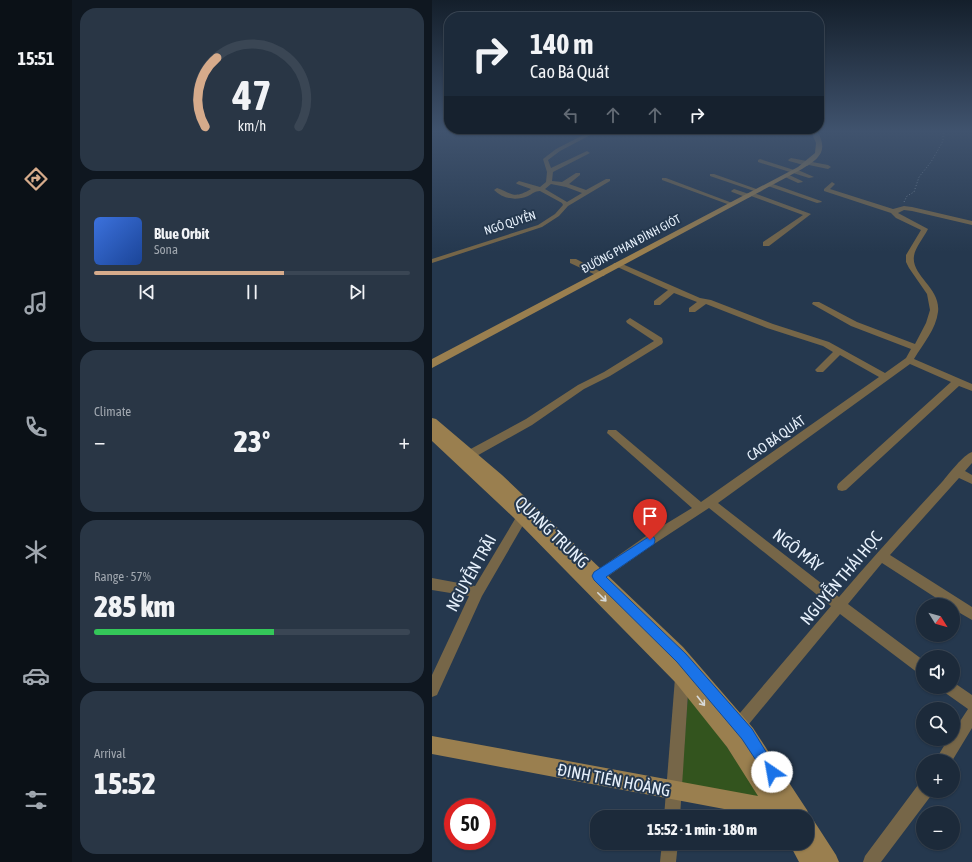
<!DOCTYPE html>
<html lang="en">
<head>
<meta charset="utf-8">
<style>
  :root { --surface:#1c2a3a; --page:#293645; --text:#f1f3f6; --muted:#a0a7af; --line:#3a4654; --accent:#d6ab8b }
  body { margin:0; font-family:"Asap Condensed",sans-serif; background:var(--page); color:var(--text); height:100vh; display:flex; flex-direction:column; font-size:15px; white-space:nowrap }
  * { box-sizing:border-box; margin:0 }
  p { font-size:13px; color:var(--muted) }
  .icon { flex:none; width:22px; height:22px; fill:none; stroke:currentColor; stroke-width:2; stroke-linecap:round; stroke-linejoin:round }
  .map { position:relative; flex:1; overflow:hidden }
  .side { display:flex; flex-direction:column; gap:8px; padding:8px; background:#0f1720; width:360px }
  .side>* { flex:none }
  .banner { position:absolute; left:12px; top:12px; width:380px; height:122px; border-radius:16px; box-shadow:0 1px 3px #0004,0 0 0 1px var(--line); background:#1c2a3a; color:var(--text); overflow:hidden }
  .needle { width:26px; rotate:127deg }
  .controls { position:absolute; left:484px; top:598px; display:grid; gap:8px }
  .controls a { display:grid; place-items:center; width:44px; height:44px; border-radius:50%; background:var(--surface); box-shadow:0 1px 3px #0004,0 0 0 1px var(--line); font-size:20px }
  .speed { position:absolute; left:12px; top:798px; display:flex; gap:8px; font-size:20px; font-weight:700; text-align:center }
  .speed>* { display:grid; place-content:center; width:52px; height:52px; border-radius:50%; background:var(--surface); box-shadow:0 1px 3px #0004,0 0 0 1px var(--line); line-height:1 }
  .speed .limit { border:6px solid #d22; background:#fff; color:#111 }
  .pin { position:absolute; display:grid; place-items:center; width:34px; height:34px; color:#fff; margin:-41px -17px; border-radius:50% 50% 50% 0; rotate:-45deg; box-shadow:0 0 4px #0007 }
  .pin .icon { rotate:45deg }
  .me { position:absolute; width:44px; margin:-22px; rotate:327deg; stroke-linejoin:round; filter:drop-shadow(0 0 3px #0008) }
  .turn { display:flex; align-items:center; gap:14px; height:84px; padding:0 20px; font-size:18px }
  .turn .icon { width:52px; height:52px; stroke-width:2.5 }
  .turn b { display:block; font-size:28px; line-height:34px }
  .lanes { display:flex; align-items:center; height:38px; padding:0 20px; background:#0003; justify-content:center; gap:20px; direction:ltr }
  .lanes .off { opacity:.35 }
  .big { font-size:30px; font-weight:800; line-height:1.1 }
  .side .widget { flex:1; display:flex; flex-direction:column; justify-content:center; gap:6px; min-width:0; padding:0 14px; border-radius:16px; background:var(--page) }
  .side .dial { align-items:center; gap:0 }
  .dial svg { height:104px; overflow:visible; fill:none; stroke:var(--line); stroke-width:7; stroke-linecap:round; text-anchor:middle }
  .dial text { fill:var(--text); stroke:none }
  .song { display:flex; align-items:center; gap:12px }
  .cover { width:48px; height:48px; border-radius:6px; background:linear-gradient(135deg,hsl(220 70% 55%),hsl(220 70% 35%)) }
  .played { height:4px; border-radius:2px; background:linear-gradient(90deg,var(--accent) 60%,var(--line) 60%) }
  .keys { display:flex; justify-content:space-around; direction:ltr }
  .heat { display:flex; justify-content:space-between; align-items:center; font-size:22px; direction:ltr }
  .charge { height:6px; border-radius:3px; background:linear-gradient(90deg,#34c759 57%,var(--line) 0) }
  .trip { position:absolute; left:158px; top:810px; width:224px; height:40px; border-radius:16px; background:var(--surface); box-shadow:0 1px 3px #0004,0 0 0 1px var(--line); font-weight:800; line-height:40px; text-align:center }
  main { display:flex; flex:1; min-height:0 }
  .menu { display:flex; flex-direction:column; width:72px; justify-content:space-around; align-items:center; background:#0b1117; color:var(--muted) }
  .menu .icon { width:28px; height:28px }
  .menu .selected { color:var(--accent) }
  .menu b { font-size:18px; color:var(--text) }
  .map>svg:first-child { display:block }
  .green { fill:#33541e }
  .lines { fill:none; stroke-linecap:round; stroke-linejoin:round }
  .path { stroke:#798899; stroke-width:1; stroke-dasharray:1 2; stroke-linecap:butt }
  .street { fill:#766648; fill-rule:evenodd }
  .secondary { fill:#9a7f4f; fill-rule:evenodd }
  .oneway { stroke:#d8dad9 }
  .route { fill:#1a73e8; stroke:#114b97 }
  .labels { text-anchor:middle; stroke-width:4; stroke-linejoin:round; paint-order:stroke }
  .far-street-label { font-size:12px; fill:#e7f1fc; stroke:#25384e }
  .street-label { font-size:14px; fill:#e7f1fc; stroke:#25384e }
  .near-street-label { font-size:17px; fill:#e7f1fc; stroke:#25384e }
</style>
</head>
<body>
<main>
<nav class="menu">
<b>15:51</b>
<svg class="icon selected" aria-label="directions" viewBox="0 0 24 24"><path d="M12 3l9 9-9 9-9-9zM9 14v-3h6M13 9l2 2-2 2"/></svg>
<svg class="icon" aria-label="music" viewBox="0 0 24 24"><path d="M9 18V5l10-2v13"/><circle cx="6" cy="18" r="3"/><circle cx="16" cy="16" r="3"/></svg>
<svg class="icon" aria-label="phone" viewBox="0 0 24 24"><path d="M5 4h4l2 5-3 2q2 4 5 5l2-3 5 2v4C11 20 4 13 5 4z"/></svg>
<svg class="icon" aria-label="climate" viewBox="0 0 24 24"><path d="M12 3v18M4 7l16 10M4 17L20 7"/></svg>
<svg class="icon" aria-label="car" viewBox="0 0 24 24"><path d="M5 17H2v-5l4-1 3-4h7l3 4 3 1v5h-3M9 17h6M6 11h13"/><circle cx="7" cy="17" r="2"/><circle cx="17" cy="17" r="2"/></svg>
<svg class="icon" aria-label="filters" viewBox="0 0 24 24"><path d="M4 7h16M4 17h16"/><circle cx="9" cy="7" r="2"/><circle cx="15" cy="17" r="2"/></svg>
</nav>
<section class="side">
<div class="widget dial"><svg viewBox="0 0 100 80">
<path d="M14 69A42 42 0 1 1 86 69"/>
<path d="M14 69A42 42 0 0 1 23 16" stroke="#d6ab8b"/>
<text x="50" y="56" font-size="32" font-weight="700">47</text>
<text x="50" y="72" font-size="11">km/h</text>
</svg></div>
<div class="widget">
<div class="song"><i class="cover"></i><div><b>Blue Orbit</b><p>Sona</p></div></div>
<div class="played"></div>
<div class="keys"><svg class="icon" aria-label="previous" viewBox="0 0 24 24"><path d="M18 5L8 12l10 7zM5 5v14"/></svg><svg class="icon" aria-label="pause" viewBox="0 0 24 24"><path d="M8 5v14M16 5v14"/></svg><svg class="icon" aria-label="next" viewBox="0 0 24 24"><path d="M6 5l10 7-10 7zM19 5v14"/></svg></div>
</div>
<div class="widget"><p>Climate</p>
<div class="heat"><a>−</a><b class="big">23°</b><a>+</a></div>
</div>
<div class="widget"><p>Range · 57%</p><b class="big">285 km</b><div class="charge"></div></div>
<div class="widget"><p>Arrival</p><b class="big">15:52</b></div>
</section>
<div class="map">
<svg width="540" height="862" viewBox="0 0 540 862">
  <rect width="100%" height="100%" fill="#25384e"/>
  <polygon class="green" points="256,695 293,744 330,799 249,785"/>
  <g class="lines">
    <polyline class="path" points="472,202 475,196 482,192 487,177 499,162 511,141 511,131"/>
    <g class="street">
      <path d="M 159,131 L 166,131 L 128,151 L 116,160 L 119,168 L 155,151 L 158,153 L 121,172 L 120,181 L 130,182 L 144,173 L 148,173 L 148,175 L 137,184 L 154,190 L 174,179 L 178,179 L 178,181 L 136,206 L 127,216 L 110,227 L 0,263 L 0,259 L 106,225 L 123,214 L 131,205 L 130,203 L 108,191 C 103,191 100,194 96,196 C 84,201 71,199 62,190 L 65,188 C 81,194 82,199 99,189 L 85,184 L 84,183 L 87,181 L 108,187 L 114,182 L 115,172 L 111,159 L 124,149 ZM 119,184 L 134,187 L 150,193 L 135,202 L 113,189 Z"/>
      <polygon points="359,158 396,165 399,167 396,169 377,165 375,166 357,161 356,160"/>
      <polygon points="328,159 362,170 366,170 382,177 377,178 326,162 326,160"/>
      <polygon points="278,174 282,174 330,191 325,192 278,176"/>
      <polygon points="355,174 370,181 371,182 366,183 353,177 352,176"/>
      <polygon points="230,178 234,178 303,204 298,205 230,180"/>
      <path d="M 400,182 L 403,184 L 398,189 L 461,209 L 472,206 L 480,207 L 540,221 L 540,225 L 480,211 L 472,210 L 466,213 L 496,229 C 492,237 483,248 482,256 C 479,276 509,288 506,312 C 504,329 491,344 482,359 L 540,384 L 540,391 L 527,386 L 414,490 L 410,491 L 406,490 L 405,487 L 406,484 L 519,382 L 478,364 L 286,503 L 407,597 C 440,558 475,520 510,482 C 517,474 531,455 540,452 L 540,463 L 533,471 L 540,475 L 540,484 L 527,478 L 458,555 L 540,607 L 540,620 L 521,609 L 521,605 L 515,605 L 450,563 L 416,604 L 491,660 L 491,675 L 486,673 L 408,614 L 312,730 L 307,732 L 302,730 L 300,725 L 302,720 L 399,606 L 277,508 L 222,544 L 165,584 L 161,586 L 157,584 L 155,580 L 157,576 L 214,536 L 260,508 L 175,433 L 176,430 L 184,430 L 269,502 L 447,377 L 408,355 L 391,372 L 385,372 L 383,370 L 401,352 L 391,346 L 335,328 L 274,304 L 263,312 L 257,312 L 257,308 L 265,302 L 242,293 L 228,305 L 222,305 L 222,301 L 236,290 L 181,265 L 182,263 L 188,263 L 268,298 L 279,300 L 341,324 L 397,342 L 453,373 L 474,358 L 479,349 L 419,326 L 380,304 L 381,302 L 387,302 L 425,322 L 483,344 L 494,323 L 498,310 L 495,294 L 477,268 L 474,262 L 474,255 L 489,230 L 464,218 L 459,213 L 392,191 L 392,189 Z"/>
      <polygon points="338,183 389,201 390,202 385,203 336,186 335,185"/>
      <polygon points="302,189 317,194 318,193 322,193 379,214 337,246 331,246 331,242 371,215 319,196 316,198 300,192 299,191"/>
      <polygon points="138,259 144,259 173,274 172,276 166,276 138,263"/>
      <polygon points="198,318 230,338 231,342 230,344 178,376 152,389 100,425 41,458 33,458 32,455 33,452 94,419 146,385 172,372 222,341 195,323 194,321"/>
      <polygon points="90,512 94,514 96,517 94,520 50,596 5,695 0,697 0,675 37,596 0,590 0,578 43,586 86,514"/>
      <polygon points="250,671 255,673 257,678 248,817 232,817 243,678 245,673"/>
      <polygon points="521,682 540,695 540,728 520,761 503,761 516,739 521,739 521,732 536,709 512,692 510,687 521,687"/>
      <polygon points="491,784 491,791 500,791 498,797 449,862 431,862 433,856 486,785"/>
      <polygon points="230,843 246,843 244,862 228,862"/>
    </g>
    <g class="secondary">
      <path d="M 379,131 L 385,131 C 397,151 387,159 370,169 L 0,368 L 0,359 L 366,167 L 383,153 L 384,143 Z"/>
      <polygon points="0,418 4,419 70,475 251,647 321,728 375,810 378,817 377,819 382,821 404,855 407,862 367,862 357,843 375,843 375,817 335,817 0,754 0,736 326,796 295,747 244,683 81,517 0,441"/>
    </g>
  </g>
  <defs><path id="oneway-shaft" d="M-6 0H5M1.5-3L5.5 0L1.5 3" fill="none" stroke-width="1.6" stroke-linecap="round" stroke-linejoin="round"/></defs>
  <g class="oneway">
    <use href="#oneway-shaft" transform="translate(170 597) rotate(45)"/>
    <use href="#oneway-shaft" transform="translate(269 701) rotate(52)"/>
  </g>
  <linearGradient id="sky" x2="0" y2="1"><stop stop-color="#141f2b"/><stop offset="0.52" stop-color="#40536e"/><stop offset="1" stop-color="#40536e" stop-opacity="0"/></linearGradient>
  <rect width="540" height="252" fill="url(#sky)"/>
  <polygon class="route" points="218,536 222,537 223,540 222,544 174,577 254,654 320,729 344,768 346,772 344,777 340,779 335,777 310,739 245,662 162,580 160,576 162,572"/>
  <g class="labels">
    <g class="far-street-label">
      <text transform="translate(78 223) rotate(-18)" y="4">NGÔ QUYỀN</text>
      <text transform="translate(199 244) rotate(-28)" y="4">ĐƯỜNG PHAN ĐÌNH GIÓT</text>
    </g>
    <g class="street-label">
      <text transform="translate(344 438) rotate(-35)" y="5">CAO BÁ QUÁT</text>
    </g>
    <g class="near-street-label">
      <text transform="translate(120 532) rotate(44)" y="6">QUANG TRUNG</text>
      <text transform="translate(366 550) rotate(38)" y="6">NGÔ MÂY</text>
      <text transform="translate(39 573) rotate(-61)" y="6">NGUYỄN TRÃI</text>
      <text transform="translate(409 578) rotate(-50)" y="6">NGUYỄN THÁI HỌC</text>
      <text transform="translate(182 780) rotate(11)" y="6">ĐINH TIÊN HOÀNG</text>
    </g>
  </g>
</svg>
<div class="controls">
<a><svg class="needle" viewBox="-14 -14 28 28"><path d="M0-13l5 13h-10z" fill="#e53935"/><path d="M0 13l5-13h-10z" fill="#a0a7af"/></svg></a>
<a><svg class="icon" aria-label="sound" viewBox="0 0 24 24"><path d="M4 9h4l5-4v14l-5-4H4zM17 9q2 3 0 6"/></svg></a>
<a><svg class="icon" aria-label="search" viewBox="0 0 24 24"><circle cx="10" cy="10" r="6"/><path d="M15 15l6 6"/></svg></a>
<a>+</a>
<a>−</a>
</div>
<div class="speed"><div class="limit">50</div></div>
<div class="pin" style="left:218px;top:540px;background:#d93025"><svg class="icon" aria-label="arrive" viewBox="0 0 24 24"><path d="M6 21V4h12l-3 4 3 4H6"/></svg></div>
<svg class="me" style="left:340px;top:772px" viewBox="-20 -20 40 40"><circle r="19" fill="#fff"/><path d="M0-13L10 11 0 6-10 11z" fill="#1a73e8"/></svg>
<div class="trip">15:52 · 1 min · 180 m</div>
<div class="banner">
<div class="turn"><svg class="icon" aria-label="right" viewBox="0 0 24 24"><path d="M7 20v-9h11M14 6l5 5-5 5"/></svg><div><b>140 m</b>Cao Bá Quát</div></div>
<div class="lanes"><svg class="icon off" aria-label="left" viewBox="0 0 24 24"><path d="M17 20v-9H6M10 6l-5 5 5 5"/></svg><svg class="icon off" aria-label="ahead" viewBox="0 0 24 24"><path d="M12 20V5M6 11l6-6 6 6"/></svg><svg class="icon off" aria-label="ahead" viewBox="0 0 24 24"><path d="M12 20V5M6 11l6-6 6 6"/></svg><svg class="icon" aria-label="right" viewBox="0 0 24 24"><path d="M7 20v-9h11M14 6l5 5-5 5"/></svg></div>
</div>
</div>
</main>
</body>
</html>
